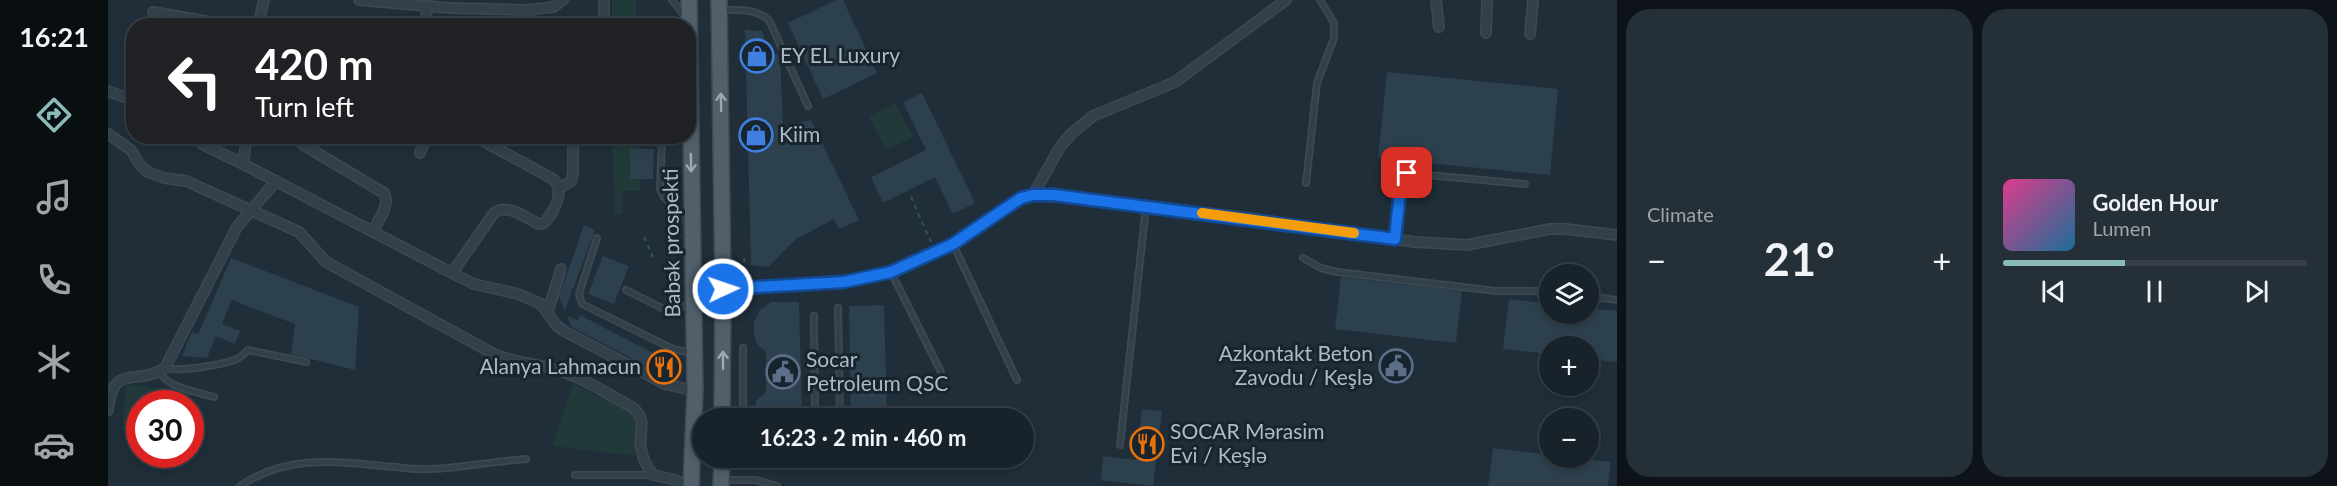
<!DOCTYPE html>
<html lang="en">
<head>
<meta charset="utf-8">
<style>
  :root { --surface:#17222b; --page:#242f37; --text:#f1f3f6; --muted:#9ea4a9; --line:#363f47; --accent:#8bbbb9 }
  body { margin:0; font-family:Lato,sans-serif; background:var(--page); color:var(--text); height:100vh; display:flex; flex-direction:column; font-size:22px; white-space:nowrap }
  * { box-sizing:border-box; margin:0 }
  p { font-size:20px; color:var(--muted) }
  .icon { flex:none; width:33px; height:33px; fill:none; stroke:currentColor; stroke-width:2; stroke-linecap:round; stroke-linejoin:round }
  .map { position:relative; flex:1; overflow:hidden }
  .drawer { display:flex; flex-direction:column; gap:9px; padding:9px; background:#0d1318; width:720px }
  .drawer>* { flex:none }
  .hud { position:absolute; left:18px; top:18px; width:570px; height:126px; border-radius:24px; box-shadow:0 3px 9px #0003,0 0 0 2px var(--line); background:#202124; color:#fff; overflow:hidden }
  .tools { position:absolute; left:1431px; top:264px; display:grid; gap:12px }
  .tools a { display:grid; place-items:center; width:60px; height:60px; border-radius:50%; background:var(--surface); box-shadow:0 3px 9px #0003,0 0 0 2px var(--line); font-size:30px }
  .speed { position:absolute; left:18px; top:390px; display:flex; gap:12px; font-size:30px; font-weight:700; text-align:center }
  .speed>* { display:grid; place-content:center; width:78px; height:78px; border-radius:50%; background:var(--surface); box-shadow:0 3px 9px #0003,0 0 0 2px var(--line); line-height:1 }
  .speed .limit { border:9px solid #d22; background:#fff; color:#111 }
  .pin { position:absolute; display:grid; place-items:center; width:51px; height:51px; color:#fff; margin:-26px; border-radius:12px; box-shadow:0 3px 9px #0006 }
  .me { position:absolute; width:66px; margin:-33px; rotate:87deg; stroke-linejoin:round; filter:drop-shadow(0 0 4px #0008) }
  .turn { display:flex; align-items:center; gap:21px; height:126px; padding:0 30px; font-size:27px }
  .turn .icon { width:78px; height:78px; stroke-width:2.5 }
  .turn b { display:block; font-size:42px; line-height:51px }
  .big { font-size:45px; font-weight:700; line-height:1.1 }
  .drawer .tile { flex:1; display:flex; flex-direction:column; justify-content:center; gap:9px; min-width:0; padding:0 21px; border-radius:24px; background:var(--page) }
  .song { display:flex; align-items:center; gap:18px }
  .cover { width:72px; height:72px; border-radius:9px; background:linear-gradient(135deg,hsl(330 70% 55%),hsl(200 70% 35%)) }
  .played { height:6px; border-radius:3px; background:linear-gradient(90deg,var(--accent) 40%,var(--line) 40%) }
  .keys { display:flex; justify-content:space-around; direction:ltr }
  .heat { display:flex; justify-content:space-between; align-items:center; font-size:33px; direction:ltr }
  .drawer .tiles { flex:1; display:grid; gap:9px; grid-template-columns:repeat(2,1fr) }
  .trip { position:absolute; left:584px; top:408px; width:342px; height:60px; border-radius:30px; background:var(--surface); box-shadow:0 3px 9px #0003,0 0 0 2px var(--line); font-weight:700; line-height:60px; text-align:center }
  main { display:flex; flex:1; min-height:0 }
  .menu { display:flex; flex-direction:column; width:108px; justify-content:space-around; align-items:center; background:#090e11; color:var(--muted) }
  .menu .icon { width:42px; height:42px }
  .menu .on { color:var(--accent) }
  .menu b { font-size:27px; color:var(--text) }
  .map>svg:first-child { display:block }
  .green { fill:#213a39 }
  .building { fill:#2d404d }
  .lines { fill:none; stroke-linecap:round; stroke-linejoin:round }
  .lane-casing { stroke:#3c4953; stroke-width:8 }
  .street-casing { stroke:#3c4953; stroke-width:12 }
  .primary-casing { stroke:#3c4953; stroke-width:18 }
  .path { stroke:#395250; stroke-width:2; stroke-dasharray:4.5 4.5; stroke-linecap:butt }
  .lane { stroke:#324049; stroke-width:4.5 }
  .street { stroke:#324049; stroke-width:9 }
  .primary { stroke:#505f6a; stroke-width:15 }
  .oneway { stroke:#9aa9b4 }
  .route-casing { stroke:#114b97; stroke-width:15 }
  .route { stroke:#1a73e8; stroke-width:10 }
  .slow { stroke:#f59e0b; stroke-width:10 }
  .labels { text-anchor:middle; stroke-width:6; stroke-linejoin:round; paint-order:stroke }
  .poi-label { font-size:21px; fill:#acbbc6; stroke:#18252e; text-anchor:start }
  .street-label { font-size:21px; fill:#acbbc6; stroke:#18252e }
</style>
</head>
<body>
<main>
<nav class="menu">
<b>16:21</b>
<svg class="icon on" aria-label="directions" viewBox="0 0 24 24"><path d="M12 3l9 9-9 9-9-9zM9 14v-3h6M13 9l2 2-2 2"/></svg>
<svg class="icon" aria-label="music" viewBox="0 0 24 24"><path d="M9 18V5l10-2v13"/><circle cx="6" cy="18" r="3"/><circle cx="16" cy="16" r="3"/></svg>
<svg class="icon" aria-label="phone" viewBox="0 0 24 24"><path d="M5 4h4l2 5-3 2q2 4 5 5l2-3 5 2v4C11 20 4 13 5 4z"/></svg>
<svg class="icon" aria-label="climate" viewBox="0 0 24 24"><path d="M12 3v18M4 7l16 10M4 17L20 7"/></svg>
<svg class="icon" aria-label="car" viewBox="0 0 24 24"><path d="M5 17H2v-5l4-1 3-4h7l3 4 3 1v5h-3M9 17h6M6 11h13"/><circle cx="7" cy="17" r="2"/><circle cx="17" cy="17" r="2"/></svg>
</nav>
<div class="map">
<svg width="1509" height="486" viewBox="0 0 1509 486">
  <rect width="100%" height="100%" fill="#1f2e39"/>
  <g class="green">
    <rect x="504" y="0" width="24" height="25"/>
    <polygon points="787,103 805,137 778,150 761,117"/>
    <polygon points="504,137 530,137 530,149 522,149 522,178 532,179 533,191 514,191 515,214 507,216"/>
    <polygon points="465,384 523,412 528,421 527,456 444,446"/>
    <polygon points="18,385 62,389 60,403 32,404 31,432 14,430"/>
  </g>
  <g class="building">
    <polygon points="728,0 735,0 769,73 715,99 680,23"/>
    <polygon points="637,30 654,31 662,55 672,54 675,126 703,120 751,220 731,229 726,219 688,239 660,267 643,265"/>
    <polygon points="1279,72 1450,89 1442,175 1270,158"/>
    <polygon points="814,93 867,203 845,214 827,177 775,203 763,177 818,150 795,102"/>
    <polygon points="522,148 546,149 545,179 522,179"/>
    <polygon points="476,225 487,230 465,289 463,288 464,291 457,311 451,297"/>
    <polygon points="495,256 521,266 506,304 480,294"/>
    <polygon points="123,258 251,307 247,370 183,354 187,324 124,300 114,324 132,331 127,344 108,336 99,358 74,356 84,332 90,335"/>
    <polygon points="1233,277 1354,291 1348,343 1227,329"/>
    <polygon points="1401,299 1442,304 1442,314 1480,314 1480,308 1509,311 1509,362 1480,359 1480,346 1442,346 1442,354 1395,349"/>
    <polygon points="663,302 691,302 694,418 645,418 648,401 658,392 658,352 649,344 646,336 646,322 651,311"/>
    <polygon points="776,305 779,418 743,418 741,306"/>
    <polygon points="472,315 566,364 560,378 464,327 459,316 470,320"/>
    <polygon points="1034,409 1054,411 1045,486 993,480 995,456 1028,460"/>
    <polygon points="1385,448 1442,455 1442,458 1465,458 1503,462 1500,486 1380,486"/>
  </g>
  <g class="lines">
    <defs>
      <g id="lane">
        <polyline points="564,0 577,16"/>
        <path d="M 614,10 C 632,10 646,8 661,20 L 700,106"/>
        <polyline points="554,136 552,189 556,197 580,222"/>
        <polyline points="1198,183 1209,83 1226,38 1226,23 1212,0"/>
        <polyline points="489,238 471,294 474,304 565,349 584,353"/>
        <polyline points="1287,239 1293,181 1299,173 1417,184"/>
        <polyline points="845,244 909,380"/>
        <polyline points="1195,258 1213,268 1229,272 1388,291 1442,291"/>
        <polyline points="783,272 833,372"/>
        <polyline points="518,290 556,309 583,305"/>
        <polyline points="1480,296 1509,300"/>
        <polyline points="730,308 732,418"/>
        <polyline points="706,316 707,418"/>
        <polyline points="635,348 635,418"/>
        <path d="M 57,368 C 71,372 114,365 129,359 C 133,357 137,353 140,350 L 198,362"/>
        <path d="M 51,372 C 63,389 86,391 106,397"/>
        <polyline points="1012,445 1038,206"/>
        <polyline points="467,475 545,475"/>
        <polyline points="616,480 648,480 669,486"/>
        <path d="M 132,486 C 181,453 231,462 287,467 C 298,468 311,470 323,469 C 355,468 386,461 418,459"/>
      </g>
      <g id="street">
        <polyline points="251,0 342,8 419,10 445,7 455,0"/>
        <polyline points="1328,0 1331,27"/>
        <polyline points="45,12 126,26"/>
        <polyline points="150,26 156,0"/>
        <polyline points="316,26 320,6"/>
        <polyline points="418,26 419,10"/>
        <polyline points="496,26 496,0"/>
        <polyline points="1378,33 1379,0"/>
        <polyline points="1422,34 1425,0"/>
        <polyline points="0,91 26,101"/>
        <path d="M 0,134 L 23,150 L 32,165 L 40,172 L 56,178 L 78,181 L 191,232 L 218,262 L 386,354 C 408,363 431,364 453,371 C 478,379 501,395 524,407 C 541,421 530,430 533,448 C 534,458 539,467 545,475 L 564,479 L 580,486"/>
        <polyline points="90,136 94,144 135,164 344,273 366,284 410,294 433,304 449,326 456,331 557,384 587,391"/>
        <path d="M 194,144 L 276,193 C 283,205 270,220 265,231"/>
        <polyline points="312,153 319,136"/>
        <polyline points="135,164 139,136"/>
        <polyline points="452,188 463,181 465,173 465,136"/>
        <polyline points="925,195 952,147 963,134 985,116 1067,82 1178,0"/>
        <path d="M 344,273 L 386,213 C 399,203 417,217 430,224 L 436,223 C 446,212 458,191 445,179 L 366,136"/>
        <polyline points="615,289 736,282 783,272 845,244 913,199 925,195 946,195 1140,218 1307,242 1359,245 1442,229 1458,229 1509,235"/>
        <polyline points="440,311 453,269"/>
        <path d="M 0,410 C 5,361 29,387 57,368 L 129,227 L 168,181"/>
      </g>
      <g id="primary">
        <polyline points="581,0 587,391 583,486"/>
        <polyline points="611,0 615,289 614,418"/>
        <polyline points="613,486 614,458"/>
      </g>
    </defs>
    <use href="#lane" class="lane-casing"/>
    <use href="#street" class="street-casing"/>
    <use href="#primary" class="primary-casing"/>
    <g class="path">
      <polyline points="803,197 823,242"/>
      <polyline points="536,237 545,257"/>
      <polyline points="636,258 638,280"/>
    </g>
    <use href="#lane" class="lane"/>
    <use href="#street" class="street"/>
    <use href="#primary" class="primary"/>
  </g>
  <defs><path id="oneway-shaft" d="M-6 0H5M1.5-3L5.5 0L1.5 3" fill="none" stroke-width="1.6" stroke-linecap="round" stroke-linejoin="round" transform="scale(1.5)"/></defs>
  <g class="oneway">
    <use href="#oneway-shaft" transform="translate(613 102) rotate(-91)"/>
    <use href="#oneway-shaft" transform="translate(583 163) rotate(89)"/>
    <use href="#oneway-shaft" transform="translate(615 360) rotate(-90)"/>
  </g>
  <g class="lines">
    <defs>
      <polyline id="route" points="615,289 736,282 783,272 845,244 913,198 925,195 946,195 1287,239 1293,182 1299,173"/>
    </defs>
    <use href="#route" class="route-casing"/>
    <use href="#route" class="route"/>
    <polyline class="slow" points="1094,213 1246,233"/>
  </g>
  <defs>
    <symbol id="shop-ring" viewBox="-11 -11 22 22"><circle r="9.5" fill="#18252e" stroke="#3f7fe0" stroke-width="1.5"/><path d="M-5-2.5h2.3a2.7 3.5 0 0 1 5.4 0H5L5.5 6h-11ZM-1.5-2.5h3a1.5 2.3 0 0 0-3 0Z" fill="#3f7fe0"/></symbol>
    <symbol id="civic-ring" viewBox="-11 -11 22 22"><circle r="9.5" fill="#18252e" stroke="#5c6f8a" stroke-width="1.5"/><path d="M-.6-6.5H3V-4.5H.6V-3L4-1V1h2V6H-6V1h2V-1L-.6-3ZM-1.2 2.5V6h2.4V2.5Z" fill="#5c6f8a"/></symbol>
    <symbol id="restaurant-ring" viewBox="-11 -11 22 22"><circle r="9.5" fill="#18252e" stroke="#e8710a" stroke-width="1.5"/><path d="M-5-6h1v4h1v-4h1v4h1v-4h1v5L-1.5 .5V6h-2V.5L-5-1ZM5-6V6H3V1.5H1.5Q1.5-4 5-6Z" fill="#e8710a"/></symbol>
  </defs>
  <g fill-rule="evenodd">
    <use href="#shop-ring" x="630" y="37" width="38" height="38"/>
    <use href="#shop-ring" x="629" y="116" width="38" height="38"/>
    <use href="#civic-ring" x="1269" y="347" width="38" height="38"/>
    <use href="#restaurant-ring" x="537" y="348" width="38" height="38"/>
    <use href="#civic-ring" x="656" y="353" width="38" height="38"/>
    <use href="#restaurant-ring" x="1020" y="425" width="38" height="38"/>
  </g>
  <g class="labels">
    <g class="poi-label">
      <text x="672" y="63">EY EL Luxury</text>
      <text x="671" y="142">Kiim</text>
      <text x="1265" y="361" text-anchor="end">Azkontakt Beton<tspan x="1265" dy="24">Zavodu / Keşlə</tspan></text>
      <text x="698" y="367">Socar<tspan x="698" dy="24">Petroleum QSC</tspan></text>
      <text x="533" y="374" text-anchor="end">Alanya Lahmacun</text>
      <text x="1062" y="439">SOCAR Mərasim<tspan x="1062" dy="24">Evi / Keşlə</tspan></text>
    </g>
    <g class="street-label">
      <text transform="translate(564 243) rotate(-91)" y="7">Babək prospekti</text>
    </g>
  </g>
</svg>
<div class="tools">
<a><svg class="icon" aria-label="layers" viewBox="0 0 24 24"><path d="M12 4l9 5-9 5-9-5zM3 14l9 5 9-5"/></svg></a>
<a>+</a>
<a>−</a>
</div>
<div class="speed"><div class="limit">30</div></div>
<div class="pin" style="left:1299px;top:173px;background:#d93025"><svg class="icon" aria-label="arrive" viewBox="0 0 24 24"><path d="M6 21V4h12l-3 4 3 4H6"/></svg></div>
<svg class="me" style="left:615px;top:289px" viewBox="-20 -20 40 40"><circle r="17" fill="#1a73e8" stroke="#fff" stroke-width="3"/><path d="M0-11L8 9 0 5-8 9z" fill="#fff"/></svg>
<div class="trip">16:23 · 2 min · 460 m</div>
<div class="hud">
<div class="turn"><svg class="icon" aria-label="left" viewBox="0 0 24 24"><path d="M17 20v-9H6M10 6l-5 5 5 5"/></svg><div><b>420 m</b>Turn left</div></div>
</div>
</div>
<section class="drawer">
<div class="tiles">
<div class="tile"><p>Climate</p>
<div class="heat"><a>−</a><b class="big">21°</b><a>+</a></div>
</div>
<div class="tile">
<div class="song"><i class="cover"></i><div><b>Golden Hour</b><p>Lumen</p></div></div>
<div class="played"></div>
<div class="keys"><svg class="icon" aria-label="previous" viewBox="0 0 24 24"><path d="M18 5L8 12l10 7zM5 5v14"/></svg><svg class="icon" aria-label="pause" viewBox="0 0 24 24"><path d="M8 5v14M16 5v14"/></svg><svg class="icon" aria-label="next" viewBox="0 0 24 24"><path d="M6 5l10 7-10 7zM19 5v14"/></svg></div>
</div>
</div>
</section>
</main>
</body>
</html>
